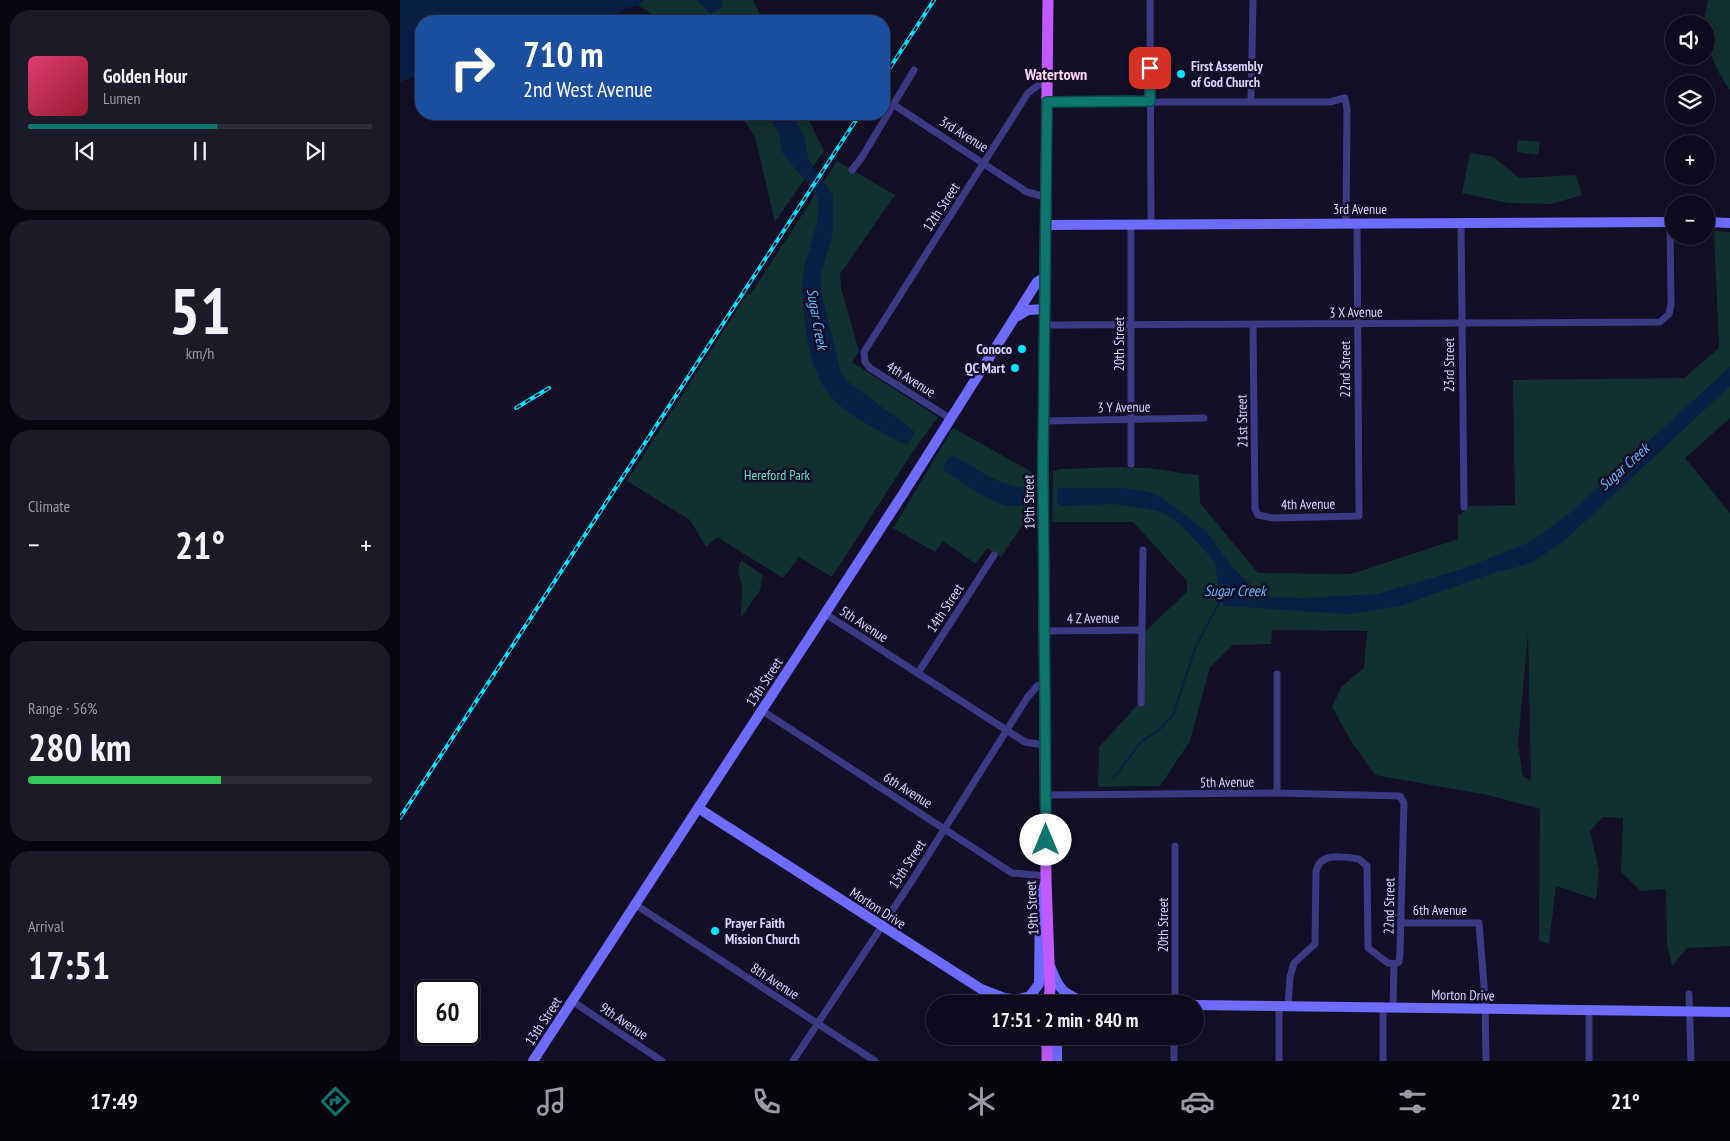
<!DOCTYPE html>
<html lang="en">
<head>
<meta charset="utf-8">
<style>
  :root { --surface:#0e0b1c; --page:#1c1929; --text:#f1f3f6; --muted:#9b9ba3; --line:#2e2b3b; --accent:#0f766e }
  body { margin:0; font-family:"PT Sans Narrow",sans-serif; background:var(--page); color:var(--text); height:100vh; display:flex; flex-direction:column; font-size:19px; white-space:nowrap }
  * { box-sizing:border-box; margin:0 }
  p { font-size:16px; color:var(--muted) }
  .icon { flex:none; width:28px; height:28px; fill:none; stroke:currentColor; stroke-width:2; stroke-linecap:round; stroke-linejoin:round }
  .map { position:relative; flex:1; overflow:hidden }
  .sheet { display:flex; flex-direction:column; gap:10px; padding:10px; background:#08060f; width:400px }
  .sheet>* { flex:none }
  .top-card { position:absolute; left:15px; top:15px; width:475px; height:105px; border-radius:20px; box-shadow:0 5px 20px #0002,0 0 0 1px var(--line); background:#1a4fa0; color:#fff; overflow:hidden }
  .tools { position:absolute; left:1265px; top:15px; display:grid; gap:10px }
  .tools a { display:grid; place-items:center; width:50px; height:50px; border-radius:50%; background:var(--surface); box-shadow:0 5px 20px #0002,0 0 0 1px var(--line); font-size:25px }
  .speed { position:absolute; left:15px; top:980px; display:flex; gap:10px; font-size:25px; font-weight:700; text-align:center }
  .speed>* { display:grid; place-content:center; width:65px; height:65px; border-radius:50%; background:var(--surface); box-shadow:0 5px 20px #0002,0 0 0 1px var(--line); line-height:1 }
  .speed .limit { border:2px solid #111; border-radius:8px; background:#fff; color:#111 }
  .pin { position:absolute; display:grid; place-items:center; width:42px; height:42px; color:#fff; margin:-21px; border-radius:10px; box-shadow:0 2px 8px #0006 }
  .me { position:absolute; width:55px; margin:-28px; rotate:0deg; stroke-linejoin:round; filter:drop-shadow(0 0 4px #0008) }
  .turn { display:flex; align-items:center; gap:18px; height:105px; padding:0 25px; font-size:22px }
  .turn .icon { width:65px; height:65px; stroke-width:2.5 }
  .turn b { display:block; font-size:35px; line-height:42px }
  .big { font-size:38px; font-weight:700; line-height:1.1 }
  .sheet .tile { flex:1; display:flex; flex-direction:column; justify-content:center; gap:8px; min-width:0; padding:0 18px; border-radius:20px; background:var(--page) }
  .sheet .dial { align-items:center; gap:0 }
  .dial b { font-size:65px; line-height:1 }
  .song { display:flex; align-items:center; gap:15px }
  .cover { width:60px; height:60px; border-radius:8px; background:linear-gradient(135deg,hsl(340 70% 55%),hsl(350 70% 35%)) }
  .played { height:5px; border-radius:2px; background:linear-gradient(90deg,var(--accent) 55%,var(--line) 55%) }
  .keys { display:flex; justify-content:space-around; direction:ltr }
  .heat { display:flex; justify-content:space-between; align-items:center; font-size:28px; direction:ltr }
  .charge { height:8px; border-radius:4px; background:linear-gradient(90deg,#34c759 56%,var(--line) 0) }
  .trip { position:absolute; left:526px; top:995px; width:278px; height:50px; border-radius:25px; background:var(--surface); box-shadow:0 5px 20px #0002,0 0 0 1px var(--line); font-weight:700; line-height:50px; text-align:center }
  .menu { display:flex; height:80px; justify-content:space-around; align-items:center; background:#06040b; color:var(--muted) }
  .menu .icon { width:35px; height:35px }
  .menu .current { color:var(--accent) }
  .menu b { font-size:22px; color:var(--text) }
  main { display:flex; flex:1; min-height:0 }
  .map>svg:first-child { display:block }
  .green { fill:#12302f; fill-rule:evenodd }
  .water { fill:#0a1f44 }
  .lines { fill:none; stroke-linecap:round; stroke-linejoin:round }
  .stream { stroke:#0a1f44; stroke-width:2 }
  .street { stroke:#3d3a85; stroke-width:7 }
  .secondary { stroke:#6f6bff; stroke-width:10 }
  .primary { stroke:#c25bff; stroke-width:11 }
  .rail-casing { stroke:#00e5ff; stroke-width:4 }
  .rail { stroke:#130f26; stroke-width:2; stroke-dasharray:5.5; stroke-linecap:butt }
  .route-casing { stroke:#0a4d48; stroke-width:12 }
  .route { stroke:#0f766e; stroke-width:9 }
  .poi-dot { fill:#00e5ff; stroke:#130f26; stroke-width:2 }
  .labels { text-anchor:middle; stroke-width:5; stroke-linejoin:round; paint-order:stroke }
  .poi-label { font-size:14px; font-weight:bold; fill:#d9d4ff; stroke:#130f26; text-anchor:start }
  .street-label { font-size:14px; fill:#d9d4ff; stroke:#130f26 }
  .park-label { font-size:14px; fill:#5fe0c0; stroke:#130f26 }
  .water-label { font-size:15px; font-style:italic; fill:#62b6ff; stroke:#130f26 }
  .quarter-label { font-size:16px; font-weight:bold; fill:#ffd6f0; stroke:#130f26 }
</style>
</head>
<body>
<main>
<section class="sheet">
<div class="tile">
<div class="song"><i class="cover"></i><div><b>Golden Hour</b><p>Lumen</p></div></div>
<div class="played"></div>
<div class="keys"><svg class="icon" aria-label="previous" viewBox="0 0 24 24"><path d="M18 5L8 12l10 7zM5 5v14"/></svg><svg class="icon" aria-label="pause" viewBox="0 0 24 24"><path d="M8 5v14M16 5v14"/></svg><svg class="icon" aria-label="next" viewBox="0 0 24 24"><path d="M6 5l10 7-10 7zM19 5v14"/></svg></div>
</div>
<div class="tile dial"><b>51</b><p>km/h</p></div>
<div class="tile"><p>Climate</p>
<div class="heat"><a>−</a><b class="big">21°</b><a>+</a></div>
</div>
<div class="tile"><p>Range · 56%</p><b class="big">280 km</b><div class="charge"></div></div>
<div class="tile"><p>Arrival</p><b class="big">17:51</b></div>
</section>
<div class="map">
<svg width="1330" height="1061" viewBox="0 0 1330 1061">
  <rect width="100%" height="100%" fill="#130f26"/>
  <g class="green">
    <polygon points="229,0 353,0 363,21 263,21"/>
    <path d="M 1308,0 L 1330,0 L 1330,90 C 1316,71 1306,48 1306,24 L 1303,24 Z"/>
    <polygon points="340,114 406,114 424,151 375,222 355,137"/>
    <polygon points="1118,140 1140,142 1138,155 1117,152"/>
    <polygon points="1070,153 1094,157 1119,178 1176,175 1182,195 1151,204 1108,203 1062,193"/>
    <polygon points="437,161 495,195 440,274 441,288 459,351 452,362 538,417 510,456 432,577 399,557 383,578 317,537 306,547 290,520 227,481 348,293 350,295"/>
    <path d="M 1314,231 L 1330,232 L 1330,418 L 1285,458 L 1330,513 L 1330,946 L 1287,948 L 1272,966 L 1267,944 L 1266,889 L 1241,891 L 1221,872 L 1223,818 L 1203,817 L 1190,831 L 1199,870 L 1196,899 L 1156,886 L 1149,944 L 1139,941 L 1140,809 L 1088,795 L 975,775 L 951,741 L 932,707 L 942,686 L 964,668 L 967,631 L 872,630 L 871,644 L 833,645 L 810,667 L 790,741 L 760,786 L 698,787 L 699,747 L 743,699 L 744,632 L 787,592 L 787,581 L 733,522 L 652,522 L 653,471 L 662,469 C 689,468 718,466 745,468 C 764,469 780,474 799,475 L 800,503 L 858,573 L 951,574 L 1058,539 L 1058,516 L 1070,506 L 1115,505 L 1113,380 L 1284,378 L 1319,348 ZM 1128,633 L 1131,779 L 1130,780 L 1123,776 L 1118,745 Z"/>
    <polygon points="553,428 632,472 633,522 624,523 601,557 587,548 576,564 543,541 535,552 493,528"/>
    <polygon points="341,560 363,575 360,590 341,618 342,585 338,571"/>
  </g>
  <g class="water">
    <polygon points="0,0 244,0 239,5 225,9 208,21 21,21 21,74 0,82"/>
    <polygon points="297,0 321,0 323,6 311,14"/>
    <path d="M 367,114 L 393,114 L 404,137 L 409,161 L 433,195 L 433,233 L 421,274 L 421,291 L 441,373 L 447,381 L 514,431 L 514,434 L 507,445 C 441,411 414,401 405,322 C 403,303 400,284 405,265 C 409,249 423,213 417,198 C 411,182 391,167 382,152 C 380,148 381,142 380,137 C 378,129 371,121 367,114 Z"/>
    <polygon points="1330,367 1330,386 1164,541 1134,561 1118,567 1096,572 1000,606 948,614 826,606 820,600 815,562 782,526 764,513 744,508 713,504 660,506 657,503 657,491 659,488 725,488 749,492 761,497 806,531 834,569 854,587 868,596 886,599 978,594 1062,569 1130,542 1170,513"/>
    <path d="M 555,456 C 578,470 598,485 625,488 L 628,491 L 628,503 L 625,506 L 605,506 L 581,495 L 544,470 L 543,467 L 549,457 Z"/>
  </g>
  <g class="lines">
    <g class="stream">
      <polyline points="878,598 901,599"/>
      <polyline points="714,778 740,743 759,730 773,715 796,646 821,599"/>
    </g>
    <g class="street">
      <polyline points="750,0 751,223"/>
      <polyline points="851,101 853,0"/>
      <polyline points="647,102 930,102 945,98 947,110 946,223"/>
      <polyline points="494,105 627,192 646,197"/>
      <polyline points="452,170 462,157 514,70"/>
      <polyline points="1061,223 1064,507"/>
      <polyline points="731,224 731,464"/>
      <polyline points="644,325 1260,322 1269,314 1271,304 1270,222"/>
      <polyline points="853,325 855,509 858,515 873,518 959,516 957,223"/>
      <polyline points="551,419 470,368 465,362 464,352 628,93 647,79"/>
      <polyline points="644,421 804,418"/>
      <polyline points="424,613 625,742 645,745"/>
      <polyline points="645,631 742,630"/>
      <polyline points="518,673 594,555"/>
      <polyline points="741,703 743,550"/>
      <polyline points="361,710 612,873 646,876"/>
      <polyline points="877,793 877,674"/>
      <polyline points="646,795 877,793 1000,796 1004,803 1000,952 999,962 994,964 993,1007"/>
      <polyline points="236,905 475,1061"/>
      <polyline points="1001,923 1079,923 1085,998 1086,1061"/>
      <polyline points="1289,994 1291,1061"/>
      <polyline points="172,1001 262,1061"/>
      <polyline points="773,1004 775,996 775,846"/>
      <polyline points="879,1006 879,1061"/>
      <path d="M 888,1006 L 890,977 L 894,963 L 915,944 L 916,872 C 920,851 943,857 959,859 L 967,866 L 968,948 L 988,963 L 994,964"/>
      <polyline points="983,1007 983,1061"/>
      <polyline points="1189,1011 1189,1061"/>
      <polyline points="774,1036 774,1061"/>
      <polyline points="393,1061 513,879 627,698 637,686 645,683"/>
    </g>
    <g class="secondary">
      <polyline points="1306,222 1330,223"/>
      <polyline points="646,225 1274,222"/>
      <polyline points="618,316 628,310 644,309"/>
      <polyline points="298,808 581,989 604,998 654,1004"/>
      <path d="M 651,968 C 660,993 665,994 689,1004"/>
      <polyline points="619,999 630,996 639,984 640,901 645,883"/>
      <polyline points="795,1005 1330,1012"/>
      <polyline points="133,1061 503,494 637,282 645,277"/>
      <polyline points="657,1061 657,1036"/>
    </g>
    <g class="primary">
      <polyline points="648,0 643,467 646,880 650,990 648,1004"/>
      <polyline points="647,1036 647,1061"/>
    </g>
    <defs>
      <g id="rail">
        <polyline points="484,77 534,0"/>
        <polyline points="116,408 149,388"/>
        <polyline points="0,818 460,114"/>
      </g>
    </defs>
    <use href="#rail" class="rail-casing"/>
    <use href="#rail" class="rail"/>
  </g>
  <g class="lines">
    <defs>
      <polyline id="route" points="646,840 643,467 647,102 750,101 750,68"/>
    </defs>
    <use href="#route" class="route-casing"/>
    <use href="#route" class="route"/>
  </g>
  <g class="poi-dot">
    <circle cx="781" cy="74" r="5"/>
    <circle cx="622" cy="349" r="5"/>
    <circle cx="615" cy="368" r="5"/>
    <circle cx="315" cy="931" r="5"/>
  </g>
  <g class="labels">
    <g class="poi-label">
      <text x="791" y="71">First Assembly<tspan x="791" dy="16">of God Church</tspan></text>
      <text x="612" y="354" text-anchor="end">Conoco</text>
      <text x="605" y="373" text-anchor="end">QC Mart</text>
      <text x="325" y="928">Prayer Faith<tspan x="325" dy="16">Mission Church</tspan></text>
    </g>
    <g class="street-label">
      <text transform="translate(564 134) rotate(32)" y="5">3rd Avenue</text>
      <text transform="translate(541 207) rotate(-57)" y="5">12th Street</text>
      <text x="960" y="214">3rd Avenue</text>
      <text transform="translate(956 312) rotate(-1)" y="5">3 X Avenue</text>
      <text transform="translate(719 344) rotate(-90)" y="5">20th Street</text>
      <text transform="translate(1049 365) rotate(-90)" y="5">23rd Street</text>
      <text transform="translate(945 369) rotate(-90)" y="5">22nd Street</text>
      <text transform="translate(511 379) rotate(32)" y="5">4th Avenue</text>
      <text transform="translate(724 407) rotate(-1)" y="5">3 Y Avenue</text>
      <text transform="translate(842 421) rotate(-91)" y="5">21st Street</text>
      <text transform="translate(629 502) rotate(-91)" y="5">19th Street</text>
      <text transform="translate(908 504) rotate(-1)" y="5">4th Avenue</text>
      <text transform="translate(545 608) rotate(-57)" y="5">14th Street</text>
      <text transform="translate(693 618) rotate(-1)" y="5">4 Z Avenue</text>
      <text transform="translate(464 624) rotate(33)" y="5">5th Avenue</text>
      <text transform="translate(364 682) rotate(-57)" y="5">13th Street</text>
      <text transform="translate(827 782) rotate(-1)" y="5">5th Avenue</text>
      <text transform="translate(508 790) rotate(32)" y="5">6th Avenue</text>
      <text transform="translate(507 864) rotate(-57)" y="5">15th Street</text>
      <text transform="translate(989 906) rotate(-89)" y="5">22nd Street</text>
      <text transform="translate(478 908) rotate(33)" y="5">Morton Drive</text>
      <text transform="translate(632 908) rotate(-93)" y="5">19th Street</text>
      <text x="1040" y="915">6th Avenue</text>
      <text transform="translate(763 925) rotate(-90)" y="5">20th Street</text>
      <text transform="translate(375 981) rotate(33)" y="5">8th Avenue</text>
      <text transform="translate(1063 995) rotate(1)" y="5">Morton Drive</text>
      <text transform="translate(143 1021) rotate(-57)" y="5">13th Street</text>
      <text transform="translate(224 1021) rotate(34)" y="5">9th Avenue</text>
    </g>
    <g class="park-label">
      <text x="377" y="480">Hereford Park</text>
    </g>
    <g class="water-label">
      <text transform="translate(417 319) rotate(80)" y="5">Sugar Creek</text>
      <text transform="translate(1224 467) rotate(-42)" y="5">Sugar Creek</text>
      <text x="835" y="596">Sugar Creek</text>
    </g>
    <g class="quarter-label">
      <text x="656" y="80">Watertown</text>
    </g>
  </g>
</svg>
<div class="tools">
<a><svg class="icon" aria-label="sound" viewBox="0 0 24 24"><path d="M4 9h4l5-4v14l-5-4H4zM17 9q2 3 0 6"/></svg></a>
<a><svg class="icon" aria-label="layers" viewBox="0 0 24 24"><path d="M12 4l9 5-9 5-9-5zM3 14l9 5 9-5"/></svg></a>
<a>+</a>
<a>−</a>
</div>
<div class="speed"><div class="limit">60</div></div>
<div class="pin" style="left:750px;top:68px;background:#d93025"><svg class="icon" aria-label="arrive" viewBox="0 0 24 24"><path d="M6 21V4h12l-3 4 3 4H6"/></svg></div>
<svg class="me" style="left:646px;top:840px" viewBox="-20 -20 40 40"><circle r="19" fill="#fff"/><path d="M0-13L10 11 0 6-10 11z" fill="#0f766e"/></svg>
<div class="trip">17:51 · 2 min · 840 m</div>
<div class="top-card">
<div class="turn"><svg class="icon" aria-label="right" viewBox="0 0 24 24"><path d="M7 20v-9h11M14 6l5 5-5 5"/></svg><div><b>710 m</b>2nd West Avenue</div></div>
</div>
</div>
</main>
<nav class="menu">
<b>17:49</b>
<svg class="icon current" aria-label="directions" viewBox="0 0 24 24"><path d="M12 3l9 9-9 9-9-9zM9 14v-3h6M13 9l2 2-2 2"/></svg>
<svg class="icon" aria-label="music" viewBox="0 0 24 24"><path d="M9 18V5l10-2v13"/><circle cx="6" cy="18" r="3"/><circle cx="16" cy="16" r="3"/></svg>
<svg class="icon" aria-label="phone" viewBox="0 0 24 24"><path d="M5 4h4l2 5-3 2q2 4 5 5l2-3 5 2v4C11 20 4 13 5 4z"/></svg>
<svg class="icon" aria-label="climate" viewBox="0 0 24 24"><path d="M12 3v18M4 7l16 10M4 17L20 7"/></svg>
<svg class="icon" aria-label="car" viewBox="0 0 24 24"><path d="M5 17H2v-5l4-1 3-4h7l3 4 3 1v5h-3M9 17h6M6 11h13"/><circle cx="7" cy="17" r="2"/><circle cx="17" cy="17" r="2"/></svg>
<svg class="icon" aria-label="filters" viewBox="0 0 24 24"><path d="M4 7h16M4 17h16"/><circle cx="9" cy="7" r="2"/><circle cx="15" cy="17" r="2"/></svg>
<b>21°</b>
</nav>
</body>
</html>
